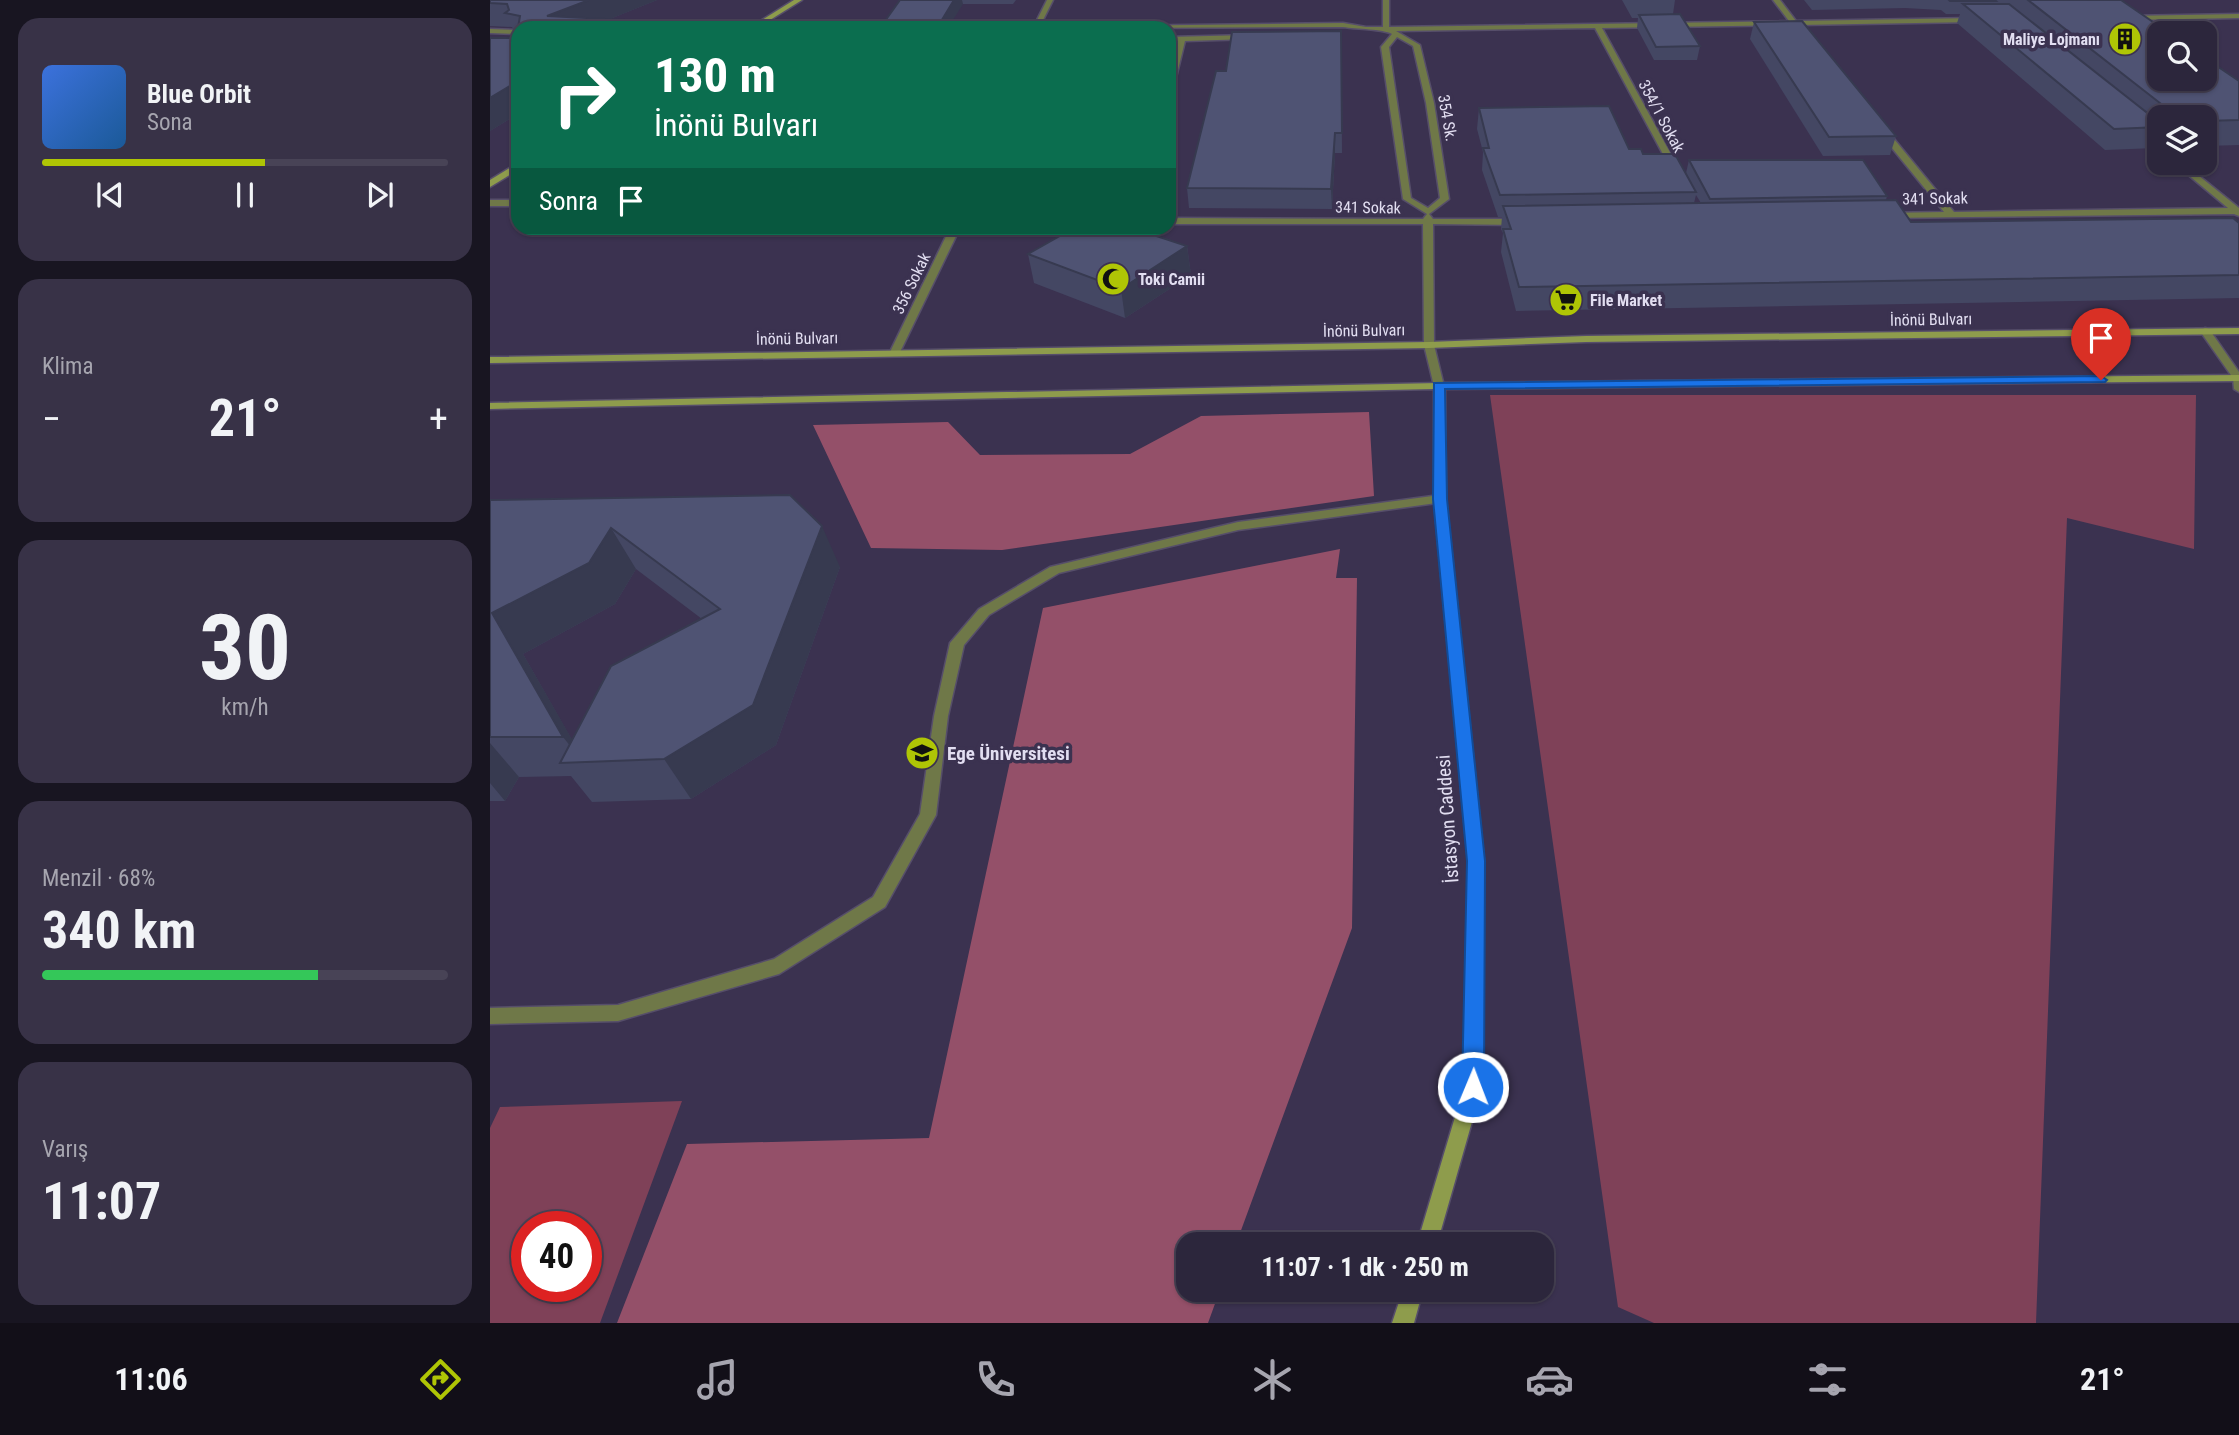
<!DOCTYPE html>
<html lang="tr">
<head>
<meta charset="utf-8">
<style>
  :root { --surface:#2c263c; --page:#383247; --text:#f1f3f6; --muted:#a6a5af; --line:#484356; --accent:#afc505 }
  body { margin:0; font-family:"Roboto Condensed",sans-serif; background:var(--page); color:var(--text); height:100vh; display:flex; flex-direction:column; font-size:26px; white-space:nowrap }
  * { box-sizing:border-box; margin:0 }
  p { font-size:23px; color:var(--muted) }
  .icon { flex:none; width:38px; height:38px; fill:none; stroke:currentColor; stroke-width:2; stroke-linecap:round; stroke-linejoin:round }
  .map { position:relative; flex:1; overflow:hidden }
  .panel { display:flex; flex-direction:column; gap:18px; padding:18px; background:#181521; width:490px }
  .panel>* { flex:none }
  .hud { position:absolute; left:21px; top:21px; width:665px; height:214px; border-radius:21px; box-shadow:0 2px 5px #0004,0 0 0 2px var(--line); background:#0b6e4f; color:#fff; overflow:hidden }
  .fabs { position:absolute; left:1657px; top:21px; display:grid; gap:14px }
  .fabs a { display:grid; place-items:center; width:70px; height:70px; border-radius:14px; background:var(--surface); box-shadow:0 2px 5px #0004,0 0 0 2px var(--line); font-size:35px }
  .speed { position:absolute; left:21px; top:1211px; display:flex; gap:14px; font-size:35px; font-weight:700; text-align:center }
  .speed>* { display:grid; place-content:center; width:91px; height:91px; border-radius:50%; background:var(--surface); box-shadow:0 2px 5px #0004,0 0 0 2px var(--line); line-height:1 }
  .speed .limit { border:10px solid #d22; background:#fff; color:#111 }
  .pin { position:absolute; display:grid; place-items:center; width:60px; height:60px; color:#fff; margin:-72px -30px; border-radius:50% 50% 50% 0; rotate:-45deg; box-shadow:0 0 7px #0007 }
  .pin .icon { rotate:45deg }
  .me { position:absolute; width:77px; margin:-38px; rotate:1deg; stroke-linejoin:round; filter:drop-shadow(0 0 5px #0008) }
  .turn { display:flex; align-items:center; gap:24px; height:147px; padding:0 28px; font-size:32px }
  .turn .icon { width:91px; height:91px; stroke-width:2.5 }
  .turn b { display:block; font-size:49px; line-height:60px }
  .then { display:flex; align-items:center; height:66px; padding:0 28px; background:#0003; gap:14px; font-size:26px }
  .big { font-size:52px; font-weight:700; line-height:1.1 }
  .panel .widget { flex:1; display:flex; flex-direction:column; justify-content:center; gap:10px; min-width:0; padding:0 24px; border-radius:21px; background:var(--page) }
  .panel .dial { align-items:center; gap:0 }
  .dial b { font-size:91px; line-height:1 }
  .song { display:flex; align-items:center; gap:21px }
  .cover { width:84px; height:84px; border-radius:10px; background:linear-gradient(135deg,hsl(220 70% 55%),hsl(210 70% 35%)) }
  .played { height:7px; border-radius:4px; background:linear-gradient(90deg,var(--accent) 55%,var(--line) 55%) }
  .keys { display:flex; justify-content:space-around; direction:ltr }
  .heat { display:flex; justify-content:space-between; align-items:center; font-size:38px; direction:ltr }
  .charge { height:10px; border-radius:5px; background:linear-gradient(90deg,#34c759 68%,var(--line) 0) }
  .trip { position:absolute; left:686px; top:1232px; width:378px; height:70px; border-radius:21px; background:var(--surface); box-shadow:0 2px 5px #0004,0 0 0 2px var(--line); font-weight:700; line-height:70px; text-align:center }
  .tabs { display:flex; height:112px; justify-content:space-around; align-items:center; background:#120f18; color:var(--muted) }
  .tabs .icon { width:49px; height:49px }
  .tabs .current { color:var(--accent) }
  .tabs b { font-size:32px; color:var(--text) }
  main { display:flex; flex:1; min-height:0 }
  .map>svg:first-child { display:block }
  .green { fill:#7f4158; fill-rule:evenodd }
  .forest { fill:#945069 }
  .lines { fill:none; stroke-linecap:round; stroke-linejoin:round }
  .lane-casing { stroke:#564e6a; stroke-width:3 }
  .street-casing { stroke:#564e6a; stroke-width:3 }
  .secondary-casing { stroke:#564e6a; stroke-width:3 }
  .lane { fill:#6f7848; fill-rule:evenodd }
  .street { fill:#6f7848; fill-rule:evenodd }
  .secondary { fill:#8e9c4c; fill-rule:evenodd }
  .wall { fill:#444763; fill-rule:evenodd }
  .shaded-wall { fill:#373a50 }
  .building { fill:#4f5373; stroke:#373a50; stroke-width:2 }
  .route { fill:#1a73e8; stroke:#114b97; stroke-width:2 }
  .labels { text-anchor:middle; stroke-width:7; stroke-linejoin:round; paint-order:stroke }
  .far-poi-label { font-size:16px; font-weight:bold; fill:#e2def1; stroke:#3b3250; text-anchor:start }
  .far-street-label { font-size:16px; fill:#e2def1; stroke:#3b3250 }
  .poi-label { font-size:19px; font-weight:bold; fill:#e2def1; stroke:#3b3250; text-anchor:start }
  .street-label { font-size:19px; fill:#e2def1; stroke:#3b3250 }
</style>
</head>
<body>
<main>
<section class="panel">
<div class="widget">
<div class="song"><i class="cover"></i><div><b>Blue Orbit</b><p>Sona</p></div></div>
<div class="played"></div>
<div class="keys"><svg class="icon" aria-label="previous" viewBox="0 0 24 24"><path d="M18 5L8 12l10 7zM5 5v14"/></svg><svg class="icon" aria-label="pause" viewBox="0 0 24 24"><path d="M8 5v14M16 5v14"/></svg><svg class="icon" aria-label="next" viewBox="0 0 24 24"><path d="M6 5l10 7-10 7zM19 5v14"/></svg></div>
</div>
<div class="widget"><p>Klima</p>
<div class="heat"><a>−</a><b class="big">21°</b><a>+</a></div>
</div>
<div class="widget dial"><b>30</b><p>km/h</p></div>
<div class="widget"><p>Menzil · 68%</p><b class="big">340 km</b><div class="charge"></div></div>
<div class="widget"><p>Varış</p><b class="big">11:07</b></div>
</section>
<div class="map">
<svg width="1749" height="1323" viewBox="0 0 1749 1323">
  <rect width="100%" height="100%" fill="#3b3250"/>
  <g class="green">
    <polygon points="1000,395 1706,395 1704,549 1577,518 1546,1323 1164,1323 1128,1307"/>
    <path d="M 192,1101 L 110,1323 L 0,1323 L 0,1128 L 10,1107 ZM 37,1227 L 96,1227 L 96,1286 L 37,1286 Z"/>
  </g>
  <g class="forest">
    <polygon points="879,412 884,496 512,550 381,548 323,425 458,422 490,455 640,454 711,416"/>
    <polygon points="850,549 846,578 867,578 862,928 746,1244 698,1244 698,1290 730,1290 718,1323 127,1323 197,1144 439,1138 553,608"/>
  </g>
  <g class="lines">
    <defs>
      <polygon id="lane" points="950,495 954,496 956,499 954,502 748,530 569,573 499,615 474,645 458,716 446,815 395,907 289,974 128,1021 0,1024 0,1008 128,1005 284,959 383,897 430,814 444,716 460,643 489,609 560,567 748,522"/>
      <g id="street">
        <polygon points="557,0 563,0 549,28 543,28"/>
        <path d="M 893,0 L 899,0 L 899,27 L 1299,21 L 1283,0 L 1290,0 L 1306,21 L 1485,18 L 1488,20 L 1485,22 L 1309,25 L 1306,27 L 1302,25 L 1112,28 L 1189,169 L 1185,172 L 1181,169 L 1105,28 L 906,31 L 930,45 L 944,103 L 959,199 L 939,214 L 943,219 L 1031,219 L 1036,222 L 1031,225 L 943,224 L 944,345 L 954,386 L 949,389 L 944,386 L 934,345 L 933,224 L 679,224 L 679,218 L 933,219 L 937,214 L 913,199 L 891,47 L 902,34 C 893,29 866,29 853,27 L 615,28 L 618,26 L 853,23 L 876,27 L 893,27 ZM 907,37 L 923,46 L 936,103 L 950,198 L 938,208 L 921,198 L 899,47 Z"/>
        <polygon points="1749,14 1749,18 1638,20 1635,18 1638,16"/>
        <polygon points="0,29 28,30 28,34 0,33"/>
        <polygon points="758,35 761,39 695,41 683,90 679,92 679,75 688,41 679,41 679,37"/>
        <polygon points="1389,128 1395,128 1464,212 1738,208 1684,163 1693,163 1749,208 1749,216 1744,214 1398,218 1393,215 1395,213 1454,212 1389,132"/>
        <rect x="0" y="200" width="28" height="6"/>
        <polygon points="460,228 470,228 410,352 409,354 401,354 400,352"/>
        <polygon points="1715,328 1719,329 1749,372 1749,392 1744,389 1743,378 1710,331"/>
      </g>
      <g id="secondary">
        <polygon points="304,0 312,0 267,28 259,28"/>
        <polygon points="28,163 28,170 0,187 0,180"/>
        <polygon points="1749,328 1749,334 1096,342 939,348 0,363 0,357 939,342 1096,336"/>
        <polygon points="1749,375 1749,381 955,389 956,499 994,861 992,1087 947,1244 927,1244 974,1087 978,861 944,499 944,389 0,409 0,403 949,383"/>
        <polygon points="913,1290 933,1290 924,1323 902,1323"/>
      </g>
    </defs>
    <use href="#lane" class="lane-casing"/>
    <use href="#street" class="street-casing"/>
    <use href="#secondary" class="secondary-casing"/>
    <use href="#lane" class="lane"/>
    <use href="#street" class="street"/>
    <use href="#secondary" class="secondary"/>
  </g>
  <g class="wall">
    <polygon points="0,0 167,0 120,19 136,20 140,28 28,28 28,114 0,131 27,38 22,27 0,26"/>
    <polygon points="410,0 526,0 523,4 473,4"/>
    <polygon points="1132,0 1185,0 1183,14 1210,46 1207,60 1164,60 1147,28 1148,18 1142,18"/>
    <polygon points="1314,0 1631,0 1749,81 1749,145 1715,146 1715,117 1670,117 1670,138 1665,148 1615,150 1467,23 1470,14 1456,14 1451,10 1415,8 1322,10"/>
    <polygon points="1264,22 1406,136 1400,155 1333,156 1260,39"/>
    <polygon points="851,31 852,153 845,153 842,209 699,208 697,188 736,71"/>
    <path d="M 989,108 L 1153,154 L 1196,173 L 1199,160 L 1397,196 L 1396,200 L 1421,222 L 1749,223 L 1749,298 L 1026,311 L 1011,252 L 1013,233 L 1011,229 L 1012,217 L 1008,217 L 992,170 L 993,152 L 987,129 ZM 1206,195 L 1211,203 L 1204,203 Z"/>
    <polygon points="697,246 701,275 635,318 544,283 538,254"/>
    <path d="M 0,500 L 350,567 L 286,745 L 201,799 L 102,802 L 81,776 L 29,777 L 15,801 L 0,801 ZM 146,569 L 212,619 L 82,740 L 33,654 L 125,604 Z"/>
  </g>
  <g class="shaded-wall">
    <polygon points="99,0 167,0 98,28 57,16"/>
    <polygon points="464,0 472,0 473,4 458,28 447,28"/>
    <polygon points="136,20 140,28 121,28"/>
    <polygon points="28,81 28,114 0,131 0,98"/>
    <polygon points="845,133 845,153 842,209 841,189"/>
    <polygon points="697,246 701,275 635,318 631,289"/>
    <polygon points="332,526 350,567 286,745 201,799 174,759"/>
    <polygon points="121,528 146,569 125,604 33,654 95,762 93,762 73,737 2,613"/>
    <polygon points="0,743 29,777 15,801 0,783"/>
  </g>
  <g class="building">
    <polygon points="0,0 99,0 57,16 136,20 121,28 28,28 30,16 15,13 19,10 17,4 0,3"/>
    <polygon points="410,0 464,0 447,28 390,28"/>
    <polygon points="1459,0 1505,0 1506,1 1460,1"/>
    <polygon points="1538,0 1631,0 1679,33 1670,33 1670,79 1715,79 1715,58 1749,81 1749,120 1715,121 1715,117 1685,117 1684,114"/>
    <polygon points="1473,4 1519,4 1670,123 1670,127 1624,129"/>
    <polygon points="1190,14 1210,46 1166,47 1149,15"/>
    <polygon points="1312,21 1406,136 1339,137 1264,22"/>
    <polygon points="28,30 28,81 0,98 0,38 27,38"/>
    <polygon points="851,31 852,133 845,133 841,189 697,188 726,71 736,71 742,32"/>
    <polygon points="1119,106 1139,149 1151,149 1153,154 1185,154 1206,192 1010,195 993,148 999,148 989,108"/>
    <polygon points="1199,160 1373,160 1397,196 1220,199"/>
    <polygon points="1406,200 1421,222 1743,218 1749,223 1749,275 1029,287 1013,229 1021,229 1013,206"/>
    <polygon points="584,228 642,228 697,246 631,289 538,254"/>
    <polygon points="300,495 332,526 263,705 174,759 70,763 121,666 230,609 121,528 99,563 2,613 73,737 0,737 0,500"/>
  </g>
  <polygon class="route" points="1611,376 1617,380 1615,382 955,389 957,499 995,861 994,1087 990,1094 983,1097 975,1094 972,1087 977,861 943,499 944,383"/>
  <defs>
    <symbol id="building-disc" viewBox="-11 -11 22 22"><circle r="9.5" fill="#afc505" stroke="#3b3250"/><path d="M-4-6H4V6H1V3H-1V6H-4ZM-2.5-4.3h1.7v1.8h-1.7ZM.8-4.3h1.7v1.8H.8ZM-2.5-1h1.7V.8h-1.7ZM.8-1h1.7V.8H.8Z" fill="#111"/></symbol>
    <symbol id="mosque-disc" viewBox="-11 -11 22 22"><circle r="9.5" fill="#afc505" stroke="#3b3250"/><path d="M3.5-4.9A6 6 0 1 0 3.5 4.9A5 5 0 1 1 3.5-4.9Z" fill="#111"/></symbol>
    <symbol id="supermarket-disc" viewBox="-11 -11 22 22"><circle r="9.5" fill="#afc505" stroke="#3b3250"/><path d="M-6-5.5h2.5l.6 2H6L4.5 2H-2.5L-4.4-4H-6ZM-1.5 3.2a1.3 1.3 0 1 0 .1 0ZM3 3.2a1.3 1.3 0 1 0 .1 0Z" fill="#111"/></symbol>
    <symbol id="university-disc" viewBox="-11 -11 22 22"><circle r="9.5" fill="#afc505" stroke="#3b3250"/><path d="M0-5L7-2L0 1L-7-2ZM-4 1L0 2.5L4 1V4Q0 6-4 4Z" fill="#111"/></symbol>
  </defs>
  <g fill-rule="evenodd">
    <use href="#building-disc" x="1616" y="20" width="38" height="38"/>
    <use href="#mosque-disc" x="604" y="260" width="38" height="38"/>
    <use href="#supermarket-disc" x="1057" y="281" width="38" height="38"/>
    <use href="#university-disc" x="413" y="734" width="38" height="38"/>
  </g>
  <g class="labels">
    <g class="far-poi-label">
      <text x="1610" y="45" text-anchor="end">Maliye Lojmanı</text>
      <text x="648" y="285">Toki Camii</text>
      <text x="1100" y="306">File Market</text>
    </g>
    <g class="far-street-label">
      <text transform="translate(1172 116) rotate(62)" y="6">354/1 Sokak</text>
      <text transform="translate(958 118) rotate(80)" y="6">354 Sk.</text>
      <text transform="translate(1445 198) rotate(-1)" y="6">341 Sokak</text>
      <text transform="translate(878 207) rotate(1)" y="6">341 Sokak</text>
      <text transform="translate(421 283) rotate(-64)" y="6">356 Sokak</text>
      <text transform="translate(1441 319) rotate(-1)" y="6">İnönü Bulvarı</text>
      <text transform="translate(874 330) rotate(-1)" y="6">İnönü Bulvarı</text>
      <text transform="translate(307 338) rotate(-1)" y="6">İnönü Bulvarı</text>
    </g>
    <g class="poi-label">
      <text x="457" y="760">Ege Üniversitesi</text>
    </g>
    <g class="street-label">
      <text transform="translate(957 819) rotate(-94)" y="7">İstasyon Caddesi</text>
    </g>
  </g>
</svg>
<div class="fabs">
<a><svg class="icon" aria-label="search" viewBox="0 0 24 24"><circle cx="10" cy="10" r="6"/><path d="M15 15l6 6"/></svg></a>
<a><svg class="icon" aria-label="layers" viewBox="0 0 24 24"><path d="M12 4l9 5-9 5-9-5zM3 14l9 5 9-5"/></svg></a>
</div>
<div class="speed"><div class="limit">40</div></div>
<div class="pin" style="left:1611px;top:380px;background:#d93025"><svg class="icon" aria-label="arrive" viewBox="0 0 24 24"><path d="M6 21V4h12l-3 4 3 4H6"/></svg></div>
<svg class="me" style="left:983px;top:1087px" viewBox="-20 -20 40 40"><circle r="17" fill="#1a73e8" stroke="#fff" stroke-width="3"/><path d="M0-11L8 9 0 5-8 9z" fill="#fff"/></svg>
<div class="trip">11:07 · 1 dk · 250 m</div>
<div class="hud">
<div class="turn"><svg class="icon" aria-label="right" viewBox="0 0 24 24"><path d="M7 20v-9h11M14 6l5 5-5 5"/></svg><div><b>130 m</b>İnönü Bulvarı</div></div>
<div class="then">Sonra<svg class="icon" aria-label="arrive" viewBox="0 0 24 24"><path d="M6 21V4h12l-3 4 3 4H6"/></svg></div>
</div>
</div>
</main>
<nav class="tabs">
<b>11:06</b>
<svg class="icon current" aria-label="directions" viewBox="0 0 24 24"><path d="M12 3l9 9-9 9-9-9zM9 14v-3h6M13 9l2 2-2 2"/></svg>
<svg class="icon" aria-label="music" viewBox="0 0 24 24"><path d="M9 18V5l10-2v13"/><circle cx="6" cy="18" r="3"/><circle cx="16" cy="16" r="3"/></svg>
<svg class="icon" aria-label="phone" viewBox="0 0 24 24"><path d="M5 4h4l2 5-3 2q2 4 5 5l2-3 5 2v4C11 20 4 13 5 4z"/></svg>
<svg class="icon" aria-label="climate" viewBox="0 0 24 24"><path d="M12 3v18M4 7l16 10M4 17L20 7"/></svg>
<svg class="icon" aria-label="car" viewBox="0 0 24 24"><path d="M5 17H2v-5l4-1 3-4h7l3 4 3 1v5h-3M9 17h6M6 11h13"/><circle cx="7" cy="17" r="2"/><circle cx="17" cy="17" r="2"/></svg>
<svg class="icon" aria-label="filters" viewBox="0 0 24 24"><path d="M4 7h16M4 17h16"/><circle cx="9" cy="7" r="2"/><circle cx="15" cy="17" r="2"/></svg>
<b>21°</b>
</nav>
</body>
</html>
